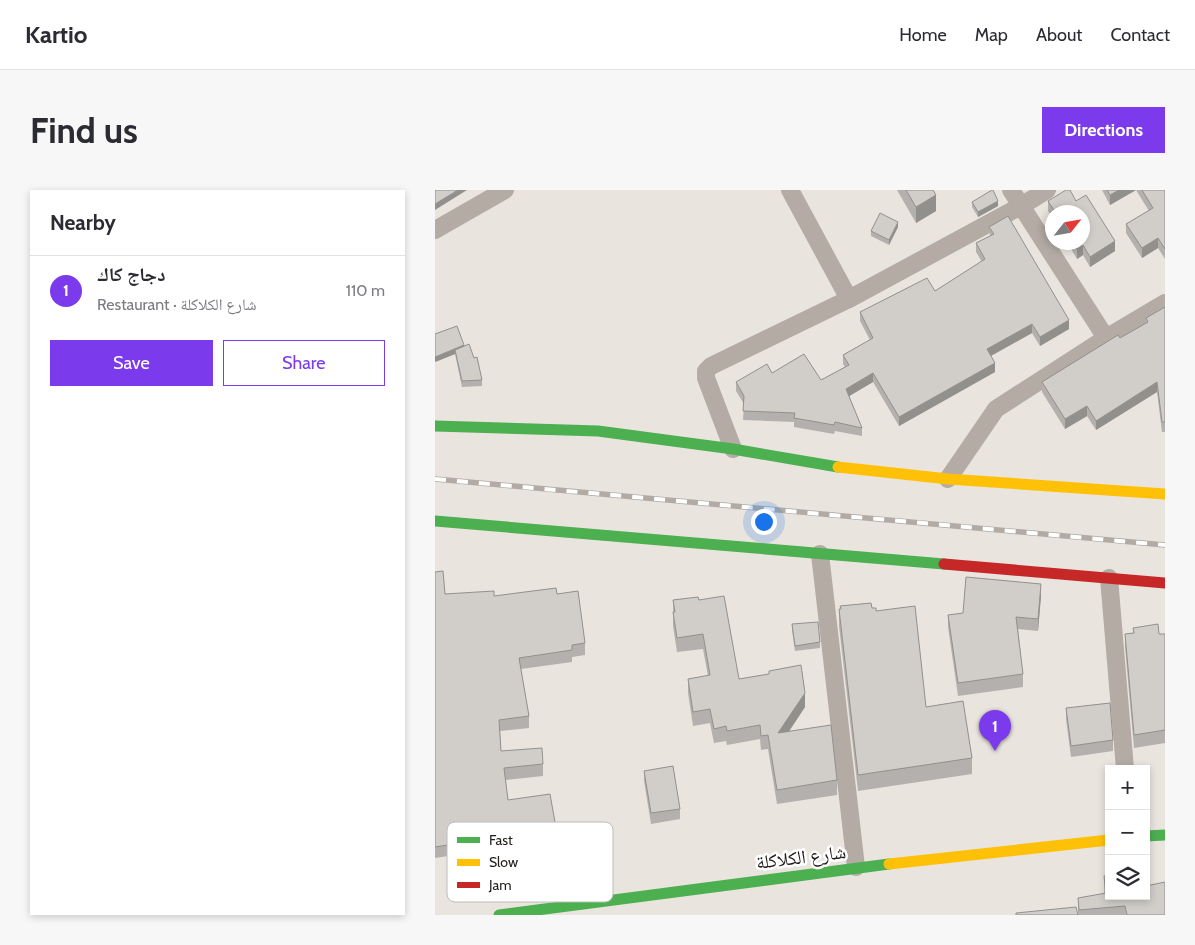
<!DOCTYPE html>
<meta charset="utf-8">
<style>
body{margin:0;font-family:Cabin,"Noto Naskh Arabic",sans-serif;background:#f7f7f7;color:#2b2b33}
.controls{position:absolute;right:15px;bottom:15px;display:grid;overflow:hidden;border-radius:0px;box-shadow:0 2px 8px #0003}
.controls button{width:45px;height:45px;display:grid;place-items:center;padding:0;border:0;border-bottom:1px solid #e1e1e2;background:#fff;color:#2b2b33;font:25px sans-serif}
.compass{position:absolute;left:610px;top:15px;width:45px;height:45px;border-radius:50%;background:#fff;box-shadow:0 2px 8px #0003;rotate:59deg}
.you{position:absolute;left:328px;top:331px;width:18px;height:18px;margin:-12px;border:4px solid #fff;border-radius:50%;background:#1a73e8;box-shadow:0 0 0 8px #1a73e833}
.badge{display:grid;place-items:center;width:32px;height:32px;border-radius:50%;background:#7c3aed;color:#fff;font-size:16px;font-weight:700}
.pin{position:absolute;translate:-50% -41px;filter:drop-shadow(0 1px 2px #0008)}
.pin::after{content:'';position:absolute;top:26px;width:18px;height:15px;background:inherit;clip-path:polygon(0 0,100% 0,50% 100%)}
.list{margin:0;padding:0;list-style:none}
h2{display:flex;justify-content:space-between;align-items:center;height:65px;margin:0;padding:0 20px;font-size:21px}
h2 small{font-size:16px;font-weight:400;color:#7c7c81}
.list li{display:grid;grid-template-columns:32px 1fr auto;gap:15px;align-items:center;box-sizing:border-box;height:70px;padding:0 20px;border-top:1px solid #e1e1e2}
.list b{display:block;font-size:19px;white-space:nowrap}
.list p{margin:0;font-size:16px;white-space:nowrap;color:#7c7c81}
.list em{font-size:16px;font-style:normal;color:#7c7c81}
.actions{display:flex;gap:10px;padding:15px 20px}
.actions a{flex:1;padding:11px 0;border:1px solid #7c3aed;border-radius:0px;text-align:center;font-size:18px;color:#7c3aed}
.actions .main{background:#7c3aed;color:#fff}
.icon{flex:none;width:28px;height:28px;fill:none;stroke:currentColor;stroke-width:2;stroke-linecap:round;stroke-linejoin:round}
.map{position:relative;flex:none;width:730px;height:725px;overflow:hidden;border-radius:0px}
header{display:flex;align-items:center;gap:30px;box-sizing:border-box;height:70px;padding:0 25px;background:#fff;border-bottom:1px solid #e1e1e2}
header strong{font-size:24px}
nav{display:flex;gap:28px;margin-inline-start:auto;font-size:18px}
.intro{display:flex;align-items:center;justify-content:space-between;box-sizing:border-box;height:120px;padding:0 30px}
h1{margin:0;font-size:35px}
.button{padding:12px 22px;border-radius:0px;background:#7c3aed;color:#fff;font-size:18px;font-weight:700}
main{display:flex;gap:30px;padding:0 30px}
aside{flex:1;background:#fff;border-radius:0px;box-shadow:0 2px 8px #0003}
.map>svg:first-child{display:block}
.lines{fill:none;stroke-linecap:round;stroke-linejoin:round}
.street{stroke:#b3aba4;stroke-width:18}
.fast{stroke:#4caf50;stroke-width:11}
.slow{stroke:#ffc107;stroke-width:11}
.jam{stroke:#c62828;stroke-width:11}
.rail-casing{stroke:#b1aaa5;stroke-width:5.5}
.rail{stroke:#fff;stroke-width:4;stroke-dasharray:11;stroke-linecap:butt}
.wall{fill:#b4b0ad}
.shaded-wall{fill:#92908d}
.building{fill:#d1cdc9;stroke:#92908d}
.labels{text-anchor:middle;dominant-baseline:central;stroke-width:5;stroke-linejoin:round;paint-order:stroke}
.street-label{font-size:19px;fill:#211e1a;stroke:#fff}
.key{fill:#fff;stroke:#bcbcba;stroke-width:1}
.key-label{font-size:14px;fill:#211e1a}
</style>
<header>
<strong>Kartio</strong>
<nav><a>Home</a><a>Map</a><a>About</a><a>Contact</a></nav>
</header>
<div class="intro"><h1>Find us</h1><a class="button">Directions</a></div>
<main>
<aside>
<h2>Nearby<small></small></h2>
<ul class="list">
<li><span class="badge">1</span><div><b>دجاج كاك</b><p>Restaurant · شارع الكلاكلة</p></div><em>110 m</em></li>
</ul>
<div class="actions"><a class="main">Save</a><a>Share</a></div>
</aside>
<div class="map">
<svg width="730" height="725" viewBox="0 0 730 725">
<rect width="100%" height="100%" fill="#e9e4de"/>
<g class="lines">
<g class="street">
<path d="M355,0L414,109"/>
<path d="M576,0L671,148"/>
<path d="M0,40L70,0"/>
<path d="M298,259L271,188V181L276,176L414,109L586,16L612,0"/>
<path d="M513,289L561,219L671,148L730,113"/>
<path d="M385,364L421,677"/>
<path d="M674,388L690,579"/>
</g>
<g class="fast">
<path d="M0,236L163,241L298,259L403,277"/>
<path d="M0,331L509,374"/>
<path d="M711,646L730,645"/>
<path d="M64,725L454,674"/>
</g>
<g class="slow">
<path d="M403,277L513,289L730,304"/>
<path d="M454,674L674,650"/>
</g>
<path class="jam" d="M509,374L730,393"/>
<g class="rail-casing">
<path id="rail" d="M0,289L730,355"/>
</g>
<use href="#rail" class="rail"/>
</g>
<g class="wall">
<path d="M462,0H498L501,21L481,33Z"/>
<path d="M667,0H701L675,15Z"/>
<path d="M701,0H730V69L723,58L707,68L691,43V34L714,21Z"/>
<path d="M613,11H641L680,61L655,77L648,65L642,69L632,52H648V22H618V28L613,21Z"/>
<path d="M537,12L563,16L543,27L537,17Z"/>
<path d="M463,37L454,55L436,46V41Z"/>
<path d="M554,37L634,139L605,156L597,143L556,166L560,182L464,236L438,192L414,206L427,238V246L400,241L399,244L359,237V232L308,230L309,214L301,201V192L337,183L386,190L410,177L408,174V165L435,150L425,131V122L500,101L547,72L541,62V53L555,46Z"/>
<path d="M730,117V242H727L722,202L661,240L652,226L630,239L607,202V192L711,133V128Z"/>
<path d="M29,156L47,190V196L27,197L20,164L0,172Z"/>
<path d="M0,382L10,404L59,406L122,404L150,453V465L137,467V472L86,479L94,526V538L65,541L66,561L108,574V586L70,590L73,610L121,638V650L0,668Z"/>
<path d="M606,406L603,441L583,439L588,484V497L523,506L513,437V425L528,423Z"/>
<path d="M238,410H264L304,489L334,484V481L370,517L354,542L402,590V605L342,614L333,559L326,560L325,549L292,555L291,551L279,553L275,533L258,536L253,503V489L273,486L268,459L242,462L238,436Z"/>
<path d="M437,418L441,421L491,517L537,568V584L423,601L404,436V419Z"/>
<path d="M357,434L385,452V458L360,461L357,440Z"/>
<path d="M698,438L724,444H730V553L699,558L690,457V444L698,443Z"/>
<path d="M631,518L678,550V561L636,567L631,529Z"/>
<path d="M209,581L245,619V629L216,634L209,591Z"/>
<path d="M669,686L674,706L730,725H581H643V708L669,704Z"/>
</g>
<g class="shaded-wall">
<path d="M23,0H32L0,20V14Z"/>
<path d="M684,0H701L675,15V5Z"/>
<path d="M501,5V21L481,33V17Z"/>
<path d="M563,11V16L543,27V22Z"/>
<path d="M463,32V37L454,55V50Z"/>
<path d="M723,48V58L707,68V58Z"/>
<path d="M680,51V61L655,77V67Z"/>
<path d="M648,55V65L642,69V59Z"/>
<path d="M634,130V139L605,156V147Z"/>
<path d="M597,134V143L552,168V159Z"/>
<path d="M29,155V160H20V164L0,172V167Z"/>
<path d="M560,173V182L464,236V227Z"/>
<path d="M438,183V192L411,208V199Z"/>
<path d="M722,192V202L661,240V231Z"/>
<path d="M652,216V226L630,239V229Z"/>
<path d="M606,394V406L603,441V429Z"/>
<path d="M370,503V517L343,557V543Z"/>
</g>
<g class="building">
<path d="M0,0H23L0,14Z"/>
<path d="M471,0H498L501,5L481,17Z"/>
<path d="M557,0H558L563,11L543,22L537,12Z"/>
<path d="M631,0H635L641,11L651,5L680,51L655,67L648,55L642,59L638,52H648V22H620L613,11Z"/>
<path d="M672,0H684L675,5Z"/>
<path d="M707,0H730V59L723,48L707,58L691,34L718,18Z"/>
<path d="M445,23L463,32L454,50L436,41Z"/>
<path d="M573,26L634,130L605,147L597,134L552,159L560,173L464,227L438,183L411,199L427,238L400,232L399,235L359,228L360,223L308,221L309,206L301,192L332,174L337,183L369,164L386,190L414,175L408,165L438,148L425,122L492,88L500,101L550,69L541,53L559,44L554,37Z"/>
<path d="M730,117V232H727L722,192L661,231L652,216L630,229L607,192L683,145L685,148L713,132L711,128Z"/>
<path d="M22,136L29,155L0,167V144Z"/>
<path d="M34,154L39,168L42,167L47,190L27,191L20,160Z"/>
<path d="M8,381L10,404L59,401V406L121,398L122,404L143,401L150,453L137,455V460L84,468L94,526L64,530L66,561L107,558L108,574L69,578L73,610L115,604L121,638L0,657V382Z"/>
<path d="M531,387L606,394L603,429L581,427L588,484L523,493L513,425L528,423Z"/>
<path d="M289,406L304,489L334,484V481L366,475L370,503L343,543L396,535L402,590L342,600L333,545L326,546L325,535L292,541L291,536L279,539L275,519L258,522L253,489L275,485L268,444L242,448L238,422H240L238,410L263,407L264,410Z"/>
<path d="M436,413L437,418H441V421L480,416L491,517L528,511L537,568L423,585L404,419H406L405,416Z"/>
<path d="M383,432L385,452L360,456L357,434Z"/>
<path d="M723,434L724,444H730V540L699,545L690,444L699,443L698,438Z"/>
<path d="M675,513L678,550L636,556L631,518Z"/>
<path d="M238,576L245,619L216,623L209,581Z"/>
<path d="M674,685V706H711V696L730,692V725H692L690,716L644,720L643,708L671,703L669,686Z"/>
<path d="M641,717L643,725H581V723Z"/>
</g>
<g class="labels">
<g class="street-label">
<text transform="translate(366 667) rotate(-7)">شارع الكلاكلة</text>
</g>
</g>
<rect x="12" y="632" width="166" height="80" rx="8" class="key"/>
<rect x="22" y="647" width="23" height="6" fill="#4caf50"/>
<rect x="22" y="669" width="23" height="7" fill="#ffc107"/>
<rect x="22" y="692" width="23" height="6" fill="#c62828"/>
<g class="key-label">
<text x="54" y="655">Fast</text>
<text x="54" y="677">Slow</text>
<text x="54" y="700">Jam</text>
</g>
</svg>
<div class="controls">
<button>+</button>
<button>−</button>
<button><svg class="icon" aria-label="layers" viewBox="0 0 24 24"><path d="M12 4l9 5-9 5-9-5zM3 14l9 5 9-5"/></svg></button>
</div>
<svg class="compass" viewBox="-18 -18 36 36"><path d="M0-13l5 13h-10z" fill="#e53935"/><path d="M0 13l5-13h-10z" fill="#7c7c81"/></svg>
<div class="you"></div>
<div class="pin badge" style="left:560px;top:561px">1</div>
</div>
</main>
